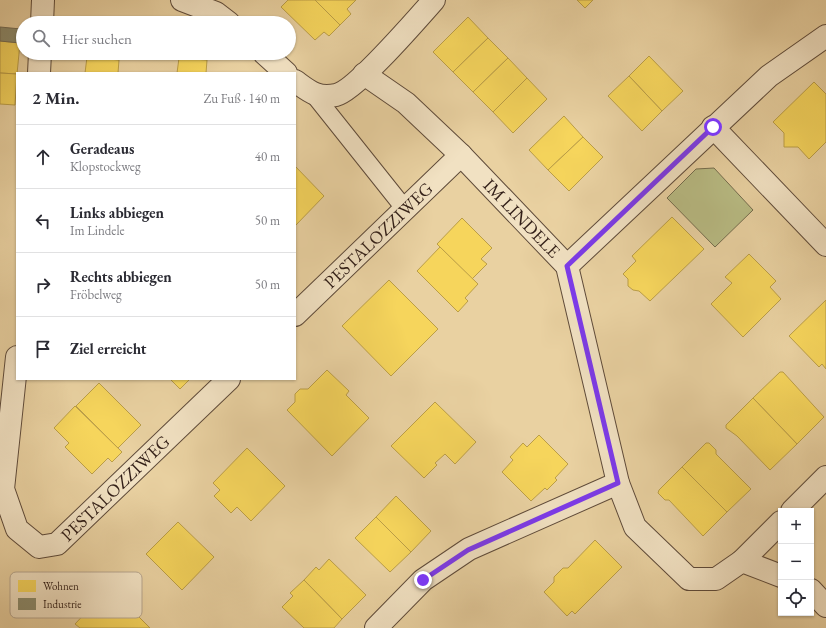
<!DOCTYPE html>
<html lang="de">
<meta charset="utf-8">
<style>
body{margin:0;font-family:"EB Garamond",serif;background:#f7f7f7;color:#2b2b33}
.controls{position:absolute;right:12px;bottom:12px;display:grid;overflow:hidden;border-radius:0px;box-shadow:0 1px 3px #0004}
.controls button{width:36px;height:36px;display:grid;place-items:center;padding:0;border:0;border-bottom:1px solid #e1e1e2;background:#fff;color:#2b2b33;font:20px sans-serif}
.stop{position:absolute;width:12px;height:12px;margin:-9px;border:3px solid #7c3aed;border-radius:50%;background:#fff}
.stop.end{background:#7c3aed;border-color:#fff;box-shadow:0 1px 4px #0008}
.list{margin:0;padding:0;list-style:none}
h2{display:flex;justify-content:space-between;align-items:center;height:52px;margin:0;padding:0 16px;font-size:17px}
h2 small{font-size:13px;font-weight:400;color:#7c7c81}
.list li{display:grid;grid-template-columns:26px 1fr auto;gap:12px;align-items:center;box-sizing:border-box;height:64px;padding:0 16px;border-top:1px solid #e1e1e2}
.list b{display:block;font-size:15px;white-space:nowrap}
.list p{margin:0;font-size:13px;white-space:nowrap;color:#7c7c81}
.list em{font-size:13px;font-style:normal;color:#7c7c81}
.icon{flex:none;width:22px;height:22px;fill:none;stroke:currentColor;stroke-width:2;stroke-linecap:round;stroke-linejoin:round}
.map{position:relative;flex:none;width:826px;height:628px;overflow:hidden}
.search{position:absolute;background:#fff;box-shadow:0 1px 3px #0004;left:16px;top:16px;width:280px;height:44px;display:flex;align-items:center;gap:10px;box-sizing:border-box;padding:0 14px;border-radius:22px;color:#7c7c81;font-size:15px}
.panel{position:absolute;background:#fff;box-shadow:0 1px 3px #0004;left:16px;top:72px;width:280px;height:308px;border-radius:0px}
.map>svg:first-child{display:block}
.green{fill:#b8bb83;stroke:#746c4d}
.homes{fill:#f6d55c;stroke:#bb9e47}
.industry{fill:#8c8c6e;stroke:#716b54}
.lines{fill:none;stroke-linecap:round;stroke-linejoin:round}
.service-casing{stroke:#5f4b3a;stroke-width:19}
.minor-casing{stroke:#5f4b3a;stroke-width:24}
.service{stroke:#f1e1c2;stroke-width:17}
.minor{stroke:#f1e1c2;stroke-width:22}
.route{stroke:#7c3aed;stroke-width:5}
.labels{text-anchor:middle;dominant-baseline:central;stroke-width:4;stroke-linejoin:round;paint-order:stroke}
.street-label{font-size:18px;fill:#311e17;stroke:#f1e1c2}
.key{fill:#f1e1c2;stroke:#b7a68f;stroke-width:1}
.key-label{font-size:11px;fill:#311e17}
</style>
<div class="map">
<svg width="826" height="628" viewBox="0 0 826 628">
<rect width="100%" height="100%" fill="#e9d1a1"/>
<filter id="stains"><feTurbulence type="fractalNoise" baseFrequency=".005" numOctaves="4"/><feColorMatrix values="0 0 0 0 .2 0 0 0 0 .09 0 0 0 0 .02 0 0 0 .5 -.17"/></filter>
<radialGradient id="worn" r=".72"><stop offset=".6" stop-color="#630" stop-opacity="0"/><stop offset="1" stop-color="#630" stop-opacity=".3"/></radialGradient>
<path class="green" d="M714,168L753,210L715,247L667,198L696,169Z"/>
<g class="homes">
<path d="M288,0H315L340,25L329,36L324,32L315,40L281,7Z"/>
<path d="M315,0H356L347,9L351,14L340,25Z"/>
<path d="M577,0H593L585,8Z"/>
<path d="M468,17L488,38L453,72L433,52Z"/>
<path d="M488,38L508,58L473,92L453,72Z"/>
<path d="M0,41L20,43L17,74L0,73Z"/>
<path d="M649,56L683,91L662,111L629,76Z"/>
<path d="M87,57L119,60L118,73H85Z"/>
<path d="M179,58L207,60L206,73H177Z"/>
<path d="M508,58L527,78L493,112L473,92Z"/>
<path d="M0,73L17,74L15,105L0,104Z"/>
<path d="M629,76L662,111L642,131L608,96Z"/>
<path d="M527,78L547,99L513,133L493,112Z"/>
<path d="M814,82L826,94V142L809,159L798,147H784V133L773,122Z"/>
<path d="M564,116L583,137L548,170L529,150Z"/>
<path d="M583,137L603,157L569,191L548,170Z"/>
<path d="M295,166L324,196L295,226Z"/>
<path d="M672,217L704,249L650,301L639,291L633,290L628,286V279L623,274L636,261L632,256Z"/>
<path d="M462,218L492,248L481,259L487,264L472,279L437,244Z"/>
<path d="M440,247L478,284L465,298L468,301L458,312L417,271Z"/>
<path d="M749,254L776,281L770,287L781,299L743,337L711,304L732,283L725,277Z"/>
<path d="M389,280L438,329L391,376L342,326Z"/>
<path d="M826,300V369L822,364L819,367L789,336Z"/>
<path d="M327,370L349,391L346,395L369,418L332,456L287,410L295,402V394L300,389H308Z"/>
<path d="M780,372H783L824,417L797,444L753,398Z"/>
<path d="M170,379H190L180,389Z"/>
<path d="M99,383L141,425L118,448L76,406Z"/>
<path d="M753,398L797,444L770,470L737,436L726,428V425Z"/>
<path d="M435,402L476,442L455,464L445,454L435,463L437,465L424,478L391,446Z"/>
<path d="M75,406L122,452L112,462L108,458L92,474L65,447L69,443L54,428Z"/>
<path d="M539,435L568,464L555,478L557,480L547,490L545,488L531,501L502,472L513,460L510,457L523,443L527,447Z"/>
<path d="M706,443H709L716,450V454L751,489L727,512L682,467Z"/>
<path d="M247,448L285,486L251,521L237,507L231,513L214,496L220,490L213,483Z"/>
<path d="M682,467L727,512L703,536L669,500H665L658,493L659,490Z"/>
<path d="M396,496L431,531L411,552L376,517Z"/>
<path d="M376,517L411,552L390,572L355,538Z"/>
<path d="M178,522L214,557L182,590L146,554Z"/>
<path d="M595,540L622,567L575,614L572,611L567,616L544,592L554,582V577L563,568H568Z"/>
<path d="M329,559L366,595L342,619L304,580L316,567L319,570Z"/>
<path d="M304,580L342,619L334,628H304L282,607L293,596L290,593Z"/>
<path d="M110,588L150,628H80L75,624L91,607L89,601L95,595L101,597Z"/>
</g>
<path class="industry" d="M0,27L21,29L20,43L0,41Z"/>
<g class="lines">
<g class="service-casing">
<path id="service" d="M315,96L405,209"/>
</g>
<g class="minor-casing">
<g id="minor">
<path d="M182,0L216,13L229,23"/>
<path d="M42,23L43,0"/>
<path d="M264,53L286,73"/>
<path d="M39,73L40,53"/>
<path d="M364,74L406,103L461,155L567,266L618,483L635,527L689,579H716L742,561L781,576"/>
<path d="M295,81C309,91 317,99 336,95C355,91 418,18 434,0"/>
<path d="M713,127L826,245"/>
<path d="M567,266L769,76L826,36"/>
<path d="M295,315L461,155"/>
<path d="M17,357L3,489L17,529L39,547L57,544L229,379"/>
<path d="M792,511L826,477"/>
<path d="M742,561L781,522"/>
<path d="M811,590L826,606"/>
<path d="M376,628L423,580L469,549L618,483"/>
</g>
</g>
<use href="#service" class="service"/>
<use href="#minor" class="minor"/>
</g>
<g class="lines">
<path class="route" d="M423,580L468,550L618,483L567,266L713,127"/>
</g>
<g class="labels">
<g class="street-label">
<text transform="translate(522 218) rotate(46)">IM LINDELE</text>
<text transform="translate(378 235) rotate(-44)">PESTALOZZIWEG</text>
<text transform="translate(115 488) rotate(-44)">PESTALOZZIWEG</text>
</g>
</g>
<rect x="10" y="572" width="132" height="46" rx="6" class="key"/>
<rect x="18" y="580" width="18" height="12" fill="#f6d55c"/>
<rect x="18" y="598" width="18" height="12" fill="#8c8c6e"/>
<g class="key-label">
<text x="43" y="590">Wohnen</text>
<text x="43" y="608">Industrie</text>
</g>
<rect width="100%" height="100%" filter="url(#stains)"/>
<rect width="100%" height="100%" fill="url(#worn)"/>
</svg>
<div class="controls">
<button>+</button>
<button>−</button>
<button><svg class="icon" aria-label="locate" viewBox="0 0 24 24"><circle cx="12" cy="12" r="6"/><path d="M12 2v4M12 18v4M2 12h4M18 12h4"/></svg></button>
</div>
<div class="stop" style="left:713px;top:127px"></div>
<div class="stop end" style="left:423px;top:580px"></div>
<div class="search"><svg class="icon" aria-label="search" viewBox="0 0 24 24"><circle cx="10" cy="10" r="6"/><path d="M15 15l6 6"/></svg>Hier suchen</div>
<section class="panel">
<h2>2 Min.<small>Zu Fuß · 140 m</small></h2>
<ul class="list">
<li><svg class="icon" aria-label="ahead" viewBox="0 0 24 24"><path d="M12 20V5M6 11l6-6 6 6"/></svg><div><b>Geradeaus</b><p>Klopstockweg</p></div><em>40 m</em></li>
<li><svg class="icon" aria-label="left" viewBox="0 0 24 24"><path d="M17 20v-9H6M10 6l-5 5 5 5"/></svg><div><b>Links abbiegen</b><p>Im Lindele</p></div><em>50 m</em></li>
<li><svg class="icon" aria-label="right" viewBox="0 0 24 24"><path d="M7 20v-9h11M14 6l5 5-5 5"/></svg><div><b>Rechts abbiegen</b><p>Fröbelweg</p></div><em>50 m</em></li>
<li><svg class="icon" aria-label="arrive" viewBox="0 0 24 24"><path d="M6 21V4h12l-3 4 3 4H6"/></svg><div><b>Ziel erreicht</b></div></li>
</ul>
</section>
</div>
